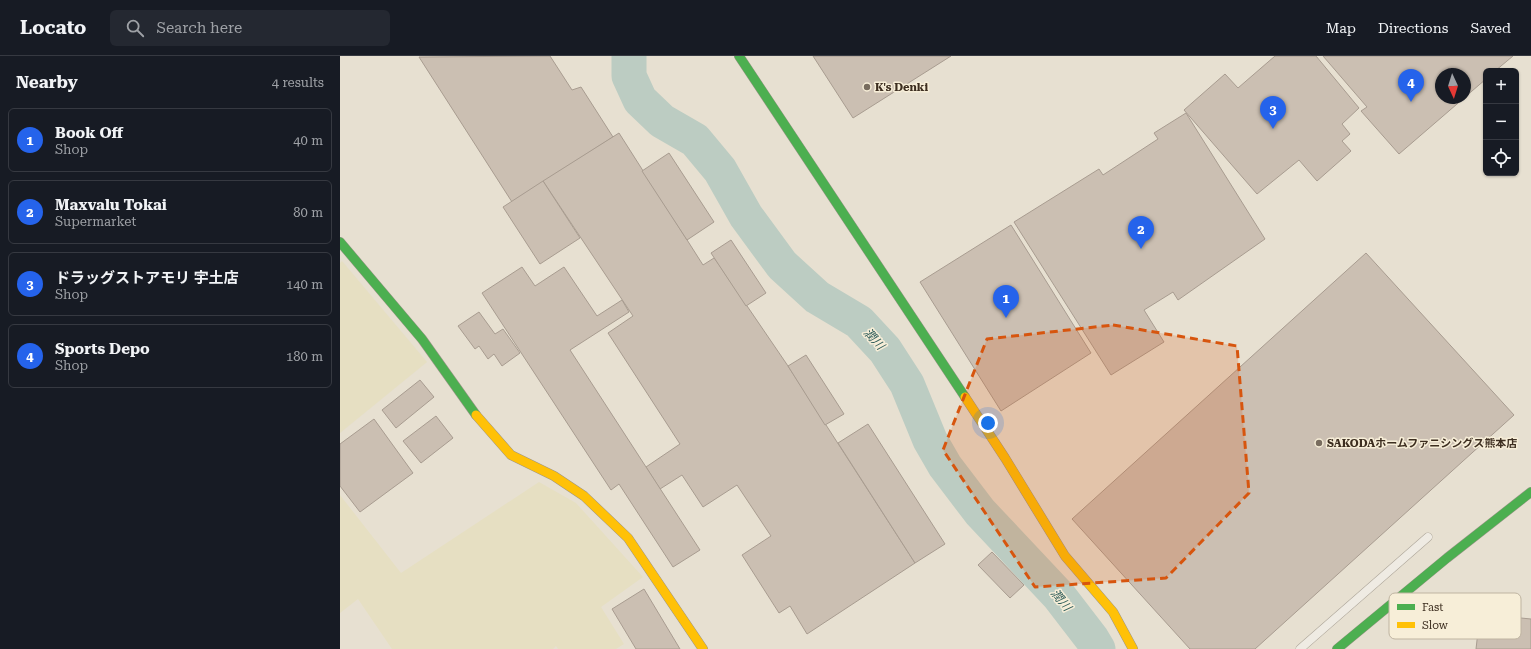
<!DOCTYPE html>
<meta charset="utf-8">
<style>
body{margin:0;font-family:"Roboto Serif","Noto Sans JP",serif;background:#242831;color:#f1f3f6}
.controls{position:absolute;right:12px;top:12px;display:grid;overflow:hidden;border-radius:6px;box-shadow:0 1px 3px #0004}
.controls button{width:36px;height:36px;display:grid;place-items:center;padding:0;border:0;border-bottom:1px solid #363941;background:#171b24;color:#f1f3f6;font:20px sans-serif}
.compass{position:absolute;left:1095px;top:12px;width:36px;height:36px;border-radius:50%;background:#171b24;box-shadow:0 1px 3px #0004;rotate:176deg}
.you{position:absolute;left:648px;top:367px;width:14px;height:14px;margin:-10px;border:3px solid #fff;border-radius:50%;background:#1a73e8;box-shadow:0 0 0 6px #1a73e833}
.badge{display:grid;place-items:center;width:26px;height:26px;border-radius:50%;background:#2563eb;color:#fff;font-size:13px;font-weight:700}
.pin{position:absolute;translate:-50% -33px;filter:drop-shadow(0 1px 2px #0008)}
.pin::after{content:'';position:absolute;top:21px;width:14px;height:12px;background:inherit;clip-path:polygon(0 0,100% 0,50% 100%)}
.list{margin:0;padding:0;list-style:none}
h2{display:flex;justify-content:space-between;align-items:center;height:52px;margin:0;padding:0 16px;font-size:17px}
h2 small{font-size:13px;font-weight:400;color:#9ea1a6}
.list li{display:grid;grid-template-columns:26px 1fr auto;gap:12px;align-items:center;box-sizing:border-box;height:64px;margin:0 8px 8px;padding:0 8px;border:1px solid #363941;border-radius:6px}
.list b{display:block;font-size:15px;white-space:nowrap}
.list p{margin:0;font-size:13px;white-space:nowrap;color:#9ea1a6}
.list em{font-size:13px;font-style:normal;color:#9ea1a6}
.icon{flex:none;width:22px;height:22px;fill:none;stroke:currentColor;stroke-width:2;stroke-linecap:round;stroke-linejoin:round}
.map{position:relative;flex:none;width:1191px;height:593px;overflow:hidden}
header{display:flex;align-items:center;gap:24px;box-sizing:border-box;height:56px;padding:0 20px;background:#171b24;border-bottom:1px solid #363941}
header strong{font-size:19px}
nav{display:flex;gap:22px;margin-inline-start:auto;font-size:14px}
.search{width:280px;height:36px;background:#242831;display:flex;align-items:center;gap:10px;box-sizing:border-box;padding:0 14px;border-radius:6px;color:#9ea1a6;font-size:15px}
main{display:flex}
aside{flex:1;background:#171b24}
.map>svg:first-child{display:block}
.farmland{fill:#e6dfc2}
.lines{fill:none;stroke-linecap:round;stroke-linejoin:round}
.river{stroke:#bcccc2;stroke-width:35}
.building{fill:#cbbfb2;stroke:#a89c90}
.lane-casing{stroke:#ada599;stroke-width:9}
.fast-casing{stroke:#9c958a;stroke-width:10}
.slow-casing{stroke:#9c958a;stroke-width:10}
.lane{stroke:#efebe3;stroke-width:8}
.fast{stroke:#4caf50;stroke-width:9}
.slow{stroke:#ffc107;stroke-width:9}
.marked{fill:#d7550e;fill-opacity:0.2;stroke:#d7550e;stroke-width:3;stroke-dasharray:8 5;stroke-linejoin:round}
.poi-dot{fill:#786c5e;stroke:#f7eed8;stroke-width:1.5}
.labels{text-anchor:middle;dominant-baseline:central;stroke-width:3;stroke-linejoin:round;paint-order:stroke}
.poi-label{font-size:11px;font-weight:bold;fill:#3d2e20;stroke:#f7eed8;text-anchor:start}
.water-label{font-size:12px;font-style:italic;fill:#2f5d5a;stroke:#f7eed8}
.key{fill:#f7eed8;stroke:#bfb4a1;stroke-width:1}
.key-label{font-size:11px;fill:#3d2e20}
</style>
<header>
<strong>Locato</strong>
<div class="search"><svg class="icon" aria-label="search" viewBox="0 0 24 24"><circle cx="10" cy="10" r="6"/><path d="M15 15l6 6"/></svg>Search here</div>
<nav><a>Map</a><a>Directions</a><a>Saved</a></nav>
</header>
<main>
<aside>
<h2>Nearby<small>4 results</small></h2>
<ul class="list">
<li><span class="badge">1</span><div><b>Book Off</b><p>Shop</p></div><em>40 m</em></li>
<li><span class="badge">2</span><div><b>Maxvalu Tokai</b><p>Supermarket</p></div><em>80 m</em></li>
<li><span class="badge">3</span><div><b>ドラッグストアモリ 宇土店</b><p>Shop</p></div><em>140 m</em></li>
<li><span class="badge">4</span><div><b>Sports Depo</b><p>Shop</p></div><em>180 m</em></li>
</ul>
</aside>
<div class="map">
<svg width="1191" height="593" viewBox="0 0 1191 593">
<rect width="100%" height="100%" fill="#e7e0d1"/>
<g class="farmland">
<path d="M2,205L87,306L0,377V207Z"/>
<path d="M199,426L236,447L303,521L261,551L284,588L276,593H218L216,590L213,593H52L18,543L0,557V439L61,517Z"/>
</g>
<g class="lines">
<path class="river" d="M289,0V20L300,44L322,65L355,84L380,114L406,160L442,209L477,241L519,266L545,294L567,328L590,384L605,410L640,456L719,540L752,583L758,593"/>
</g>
<g class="building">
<path d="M210,0L232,34L241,31L273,81L172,146L79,1Z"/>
<path d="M473,0H611L513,62Z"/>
<path d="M935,0H976L1019,52L1002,68L1010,78L1002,85L1011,95L977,125L959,104L917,138L844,54L885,18L898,32Z"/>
<path d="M983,0H1173L1155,15H1146V23L1125,41V18H1101V42H1124L1059,98L1021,55L1027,51Z"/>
<path d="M846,57L925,183L838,244L833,236L804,254L824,286L771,319L674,166L759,113L763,119L818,83L814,77Z"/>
<path d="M279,77L363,209L374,202L375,203L448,310L575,507L467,578L450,550L439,557L402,499L431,480L397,429L363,451L342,419L320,433L306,411L340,388L268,277L293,260L203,125Z"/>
<path d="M329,97L374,166L347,184L302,115Z"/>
<path d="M203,125L240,182L200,208L163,151Z"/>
<path d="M671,169L751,297L661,355L580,226Z"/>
<path d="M391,184L426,237L406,250L371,197Z"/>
<path d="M1026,197L1174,359L915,593H850L732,463Z"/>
<path d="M182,211L195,230L224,211L257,260L282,244L289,256L230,294L360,494L333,511L279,428L271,434L142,237Z"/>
<path d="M139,256L155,278L163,273L180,297L162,310L154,298L148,303L139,290L135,293L118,270Z"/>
<path d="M466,299L504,358L485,369L448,310Z"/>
<path d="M80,324L94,341L56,372L42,354Z"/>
<path d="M96,360L113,382L81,407L63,385Z"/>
<path d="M34,363L73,417L20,456L0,430V388Z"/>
<path d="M528,368L605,488L575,507L498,387Z"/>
<path d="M652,496L684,529L670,542L638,509Z"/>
<path d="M304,533L340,593H296L272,553Z"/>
<path d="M1140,558L1191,563V593H1136Z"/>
</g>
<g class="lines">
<g class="lane-casing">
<path id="lane" d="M960,593L1088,481"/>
</g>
<g class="fast-casing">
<g id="fast">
<path d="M399,0L625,341"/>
<path d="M0,186L82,283L136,359"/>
<path d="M997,593L1107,502L1191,436"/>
</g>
</g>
<g class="slow-casing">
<g id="slow">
<path d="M625,341L665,402L725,500L773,556L793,593"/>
<path d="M136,359L171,399L214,420L244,440L288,482L363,593"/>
</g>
</g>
<use href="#lane" class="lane"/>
<use href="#fast" class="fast"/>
<use href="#slow" class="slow"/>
</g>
<path class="marked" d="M773,269L897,290L909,437L826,522L695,531L603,394L647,283Z"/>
<g class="poi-dot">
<circle cx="527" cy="31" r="4"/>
<circle cx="979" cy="387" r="4"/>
</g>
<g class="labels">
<g class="poi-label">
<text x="535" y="31">K's Denki</text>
<text x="987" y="387">SAKODAホームファニシングス熊本店</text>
</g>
<g class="water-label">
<text transform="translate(534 283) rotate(47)">潤川</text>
<text transform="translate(721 544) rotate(51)">潤川</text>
</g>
</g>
<rect x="1049" y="537" width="132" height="46" rx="6" class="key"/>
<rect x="1057" y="548" width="18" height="6" fill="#4caf50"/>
<rect x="1057" y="566" width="18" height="6" fill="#ffc107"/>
<g class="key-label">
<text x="1082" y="555">Fast</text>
<text x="1082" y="573">Slow</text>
</g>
</svg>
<div class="controls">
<button>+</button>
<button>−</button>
<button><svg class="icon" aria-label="locate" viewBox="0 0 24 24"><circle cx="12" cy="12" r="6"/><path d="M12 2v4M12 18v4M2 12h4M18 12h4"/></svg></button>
</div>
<svg class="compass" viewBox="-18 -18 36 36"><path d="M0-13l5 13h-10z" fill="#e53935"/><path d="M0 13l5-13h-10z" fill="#9ea1a6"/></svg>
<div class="you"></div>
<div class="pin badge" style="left:666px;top:262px">1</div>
<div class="pin badge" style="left:801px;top:193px">2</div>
<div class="pin badge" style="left:933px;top:73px">3</div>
<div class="pin badge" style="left:1071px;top:46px">4</div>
</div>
</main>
